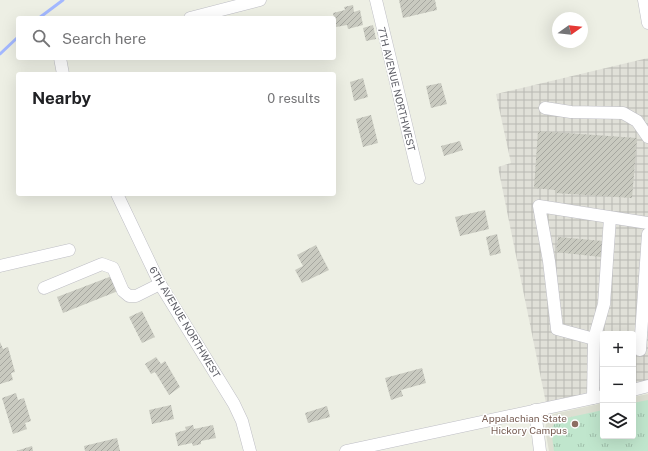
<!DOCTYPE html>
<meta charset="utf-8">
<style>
body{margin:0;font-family:"Public Sans",sans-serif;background:#f2f2f2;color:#202124}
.controls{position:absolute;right:12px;bottom:12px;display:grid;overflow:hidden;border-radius:4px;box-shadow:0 4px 16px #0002}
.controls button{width:36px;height:36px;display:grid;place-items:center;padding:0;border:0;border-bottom:1px solid #e0e0e0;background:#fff;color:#202124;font:20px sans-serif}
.compass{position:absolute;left:552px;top:12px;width:36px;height:36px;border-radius:50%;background:#fff;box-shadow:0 4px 16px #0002;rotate:75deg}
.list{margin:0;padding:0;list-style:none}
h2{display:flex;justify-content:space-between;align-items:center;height:52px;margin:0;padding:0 16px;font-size:17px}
h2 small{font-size:13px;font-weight:400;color:#757577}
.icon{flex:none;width:22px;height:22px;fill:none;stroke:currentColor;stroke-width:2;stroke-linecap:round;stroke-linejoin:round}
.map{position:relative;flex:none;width:648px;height:451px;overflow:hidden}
.search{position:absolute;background:#fff;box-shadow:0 4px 16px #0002;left:16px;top:16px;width:320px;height:44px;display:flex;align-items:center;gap:10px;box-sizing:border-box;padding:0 14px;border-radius:4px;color:#757577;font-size:15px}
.panel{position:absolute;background:#fff;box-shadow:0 4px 16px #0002;left:16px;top:72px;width:320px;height:124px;border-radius:4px}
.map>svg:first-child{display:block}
.industrial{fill:url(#industrial-grid)}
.education{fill:#dddfd2}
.grass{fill:url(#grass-tufts)}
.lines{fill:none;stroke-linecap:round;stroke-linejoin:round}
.stream{stroke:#a3b8ff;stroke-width:3}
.building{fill:url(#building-hatch)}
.minor-casing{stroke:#bebec5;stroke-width:13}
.minor{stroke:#fff;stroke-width:12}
.education-dot{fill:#8d6e63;stroke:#fff;stroke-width:1.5}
.labels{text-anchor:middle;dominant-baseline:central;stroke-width:3;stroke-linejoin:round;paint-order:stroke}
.street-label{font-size:10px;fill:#5c5d65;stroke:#fff}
.education-label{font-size:10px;fill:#785e54;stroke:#fff;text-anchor:end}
</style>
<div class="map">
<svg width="648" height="451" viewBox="0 0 648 451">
<defs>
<pattern id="industrial-grid" width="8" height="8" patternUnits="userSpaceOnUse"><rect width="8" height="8" fill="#e0e0d8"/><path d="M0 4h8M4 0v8" fill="none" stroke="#b9b9b3"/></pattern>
<pattern id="grass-tufts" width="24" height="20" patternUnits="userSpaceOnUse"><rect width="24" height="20" fill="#c0e6cd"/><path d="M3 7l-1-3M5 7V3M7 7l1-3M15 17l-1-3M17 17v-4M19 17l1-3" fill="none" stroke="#9fbeaa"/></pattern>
<pattern id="building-hatch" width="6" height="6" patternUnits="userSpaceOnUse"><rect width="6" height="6" fill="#c9cac0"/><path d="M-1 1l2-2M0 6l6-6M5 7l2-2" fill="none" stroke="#a6a7a0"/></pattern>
</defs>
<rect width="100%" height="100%" fill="#edefe4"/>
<path class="industrial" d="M648,58V386L633,390V334H603V396L547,408L498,167L511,163L496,94Z"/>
<path class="education" d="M648,394V451H549L545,429L547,419L554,414L603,403V436H633V397Z"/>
<path class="grass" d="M648,400V451H554L551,429L557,420L603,410V436H633V403Z"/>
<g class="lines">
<g class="stream">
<path d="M39,18L63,0"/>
<path d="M0,54L18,37"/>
</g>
</g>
<g class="building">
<path d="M399,0H435L437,10L403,18Z"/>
<path d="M353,5L354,12L360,10L363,25L348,29L347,25L336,27L333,13L345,10L344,7Z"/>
<path d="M373,25L376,39L366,41L363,28Z"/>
<path d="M363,78L368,97L354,101L350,82Z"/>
<path d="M441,83L447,104L431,108L426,86Z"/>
<path d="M371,115L378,143L363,147L356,119Z"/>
<path d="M538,131L637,138L632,198L555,193V190L534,188Z"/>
<path d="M460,141L463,150L444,156L441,146Z"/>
<path d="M485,210L489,229L460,236L455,217Z"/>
<path d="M497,234L501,253L490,256L486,237Z"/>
<path d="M558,237L603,241L601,257L556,252Z"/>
<path d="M316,245L329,270L302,283L295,270L303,266L297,255Z"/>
<path d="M112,276L118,291L63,313L57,297Z"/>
<path d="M142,311L155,337L142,343L129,317Z"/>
<path d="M0,342L3,349L8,347L15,372L11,373L13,380L0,384Z"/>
<path d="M156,357L161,364L165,361L180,387L169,395L155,372L151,374L145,364Z"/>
<path d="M422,368L426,383L401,390L403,396L391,400L385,378Z"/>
<path d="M16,393L18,400L24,398L31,421L25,423L27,429L13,434L2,398Z"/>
<path d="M171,405L174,419L152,424L149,410Z"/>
<path d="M327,406L330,417L308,423L305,413Z"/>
<path d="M193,425L194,429L213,425L216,438L201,441V444L193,446L192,443L178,446L175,433L186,430L185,427Z"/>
<path d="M117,438L120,451H85L84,446Z"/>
<path d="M32,446L33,451H16Z"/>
</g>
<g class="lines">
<g class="minor-casing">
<g id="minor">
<path d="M376,0L419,178"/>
<path d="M644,0L648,23"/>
<path d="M190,18L260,0"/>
<path d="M60,58L63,74"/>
<path d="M545,108L571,112L623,113L637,121L648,137"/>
<path d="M117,194L160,284L234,404L242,421L250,451"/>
<path d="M0,266L69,250"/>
<path d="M44,288L102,264L113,268L123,291L129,296H136L160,284"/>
<path d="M594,339L604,304L610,218"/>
<path d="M640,350L648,234"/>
<path d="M633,390L648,386"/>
<path d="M593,398L594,339L557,329L549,261L539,206L648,223"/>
<path d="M535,410L540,451"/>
<path d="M346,451L603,396"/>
</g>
</g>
<use href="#minor" class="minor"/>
</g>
<circle class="education-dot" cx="575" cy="424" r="4"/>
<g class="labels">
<g class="street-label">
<text transform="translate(397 89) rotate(76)">7TH AVENUE NORTHWEST</text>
<text transform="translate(185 322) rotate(59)">6TH AVENUE NORTHWEST</text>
</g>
<g class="education-label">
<text x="567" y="418">Appalachian State<tspan x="567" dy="12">Hickory Campus</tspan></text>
</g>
</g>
</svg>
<div class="controls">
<button>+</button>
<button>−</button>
<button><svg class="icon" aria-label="layers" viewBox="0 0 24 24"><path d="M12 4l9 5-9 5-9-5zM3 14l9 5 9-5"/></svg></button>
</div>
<svg class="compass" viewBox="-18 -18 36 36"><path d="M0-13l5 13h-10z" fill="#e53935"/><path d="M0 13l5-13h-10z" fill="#757577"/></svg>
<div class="search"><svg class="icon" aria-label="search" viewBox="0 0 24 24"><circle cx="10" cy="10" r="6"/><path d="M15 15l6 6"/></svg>Search here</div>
<section class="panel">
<h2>Nearby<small>0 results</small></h2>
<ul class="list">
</ul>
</section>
</div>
